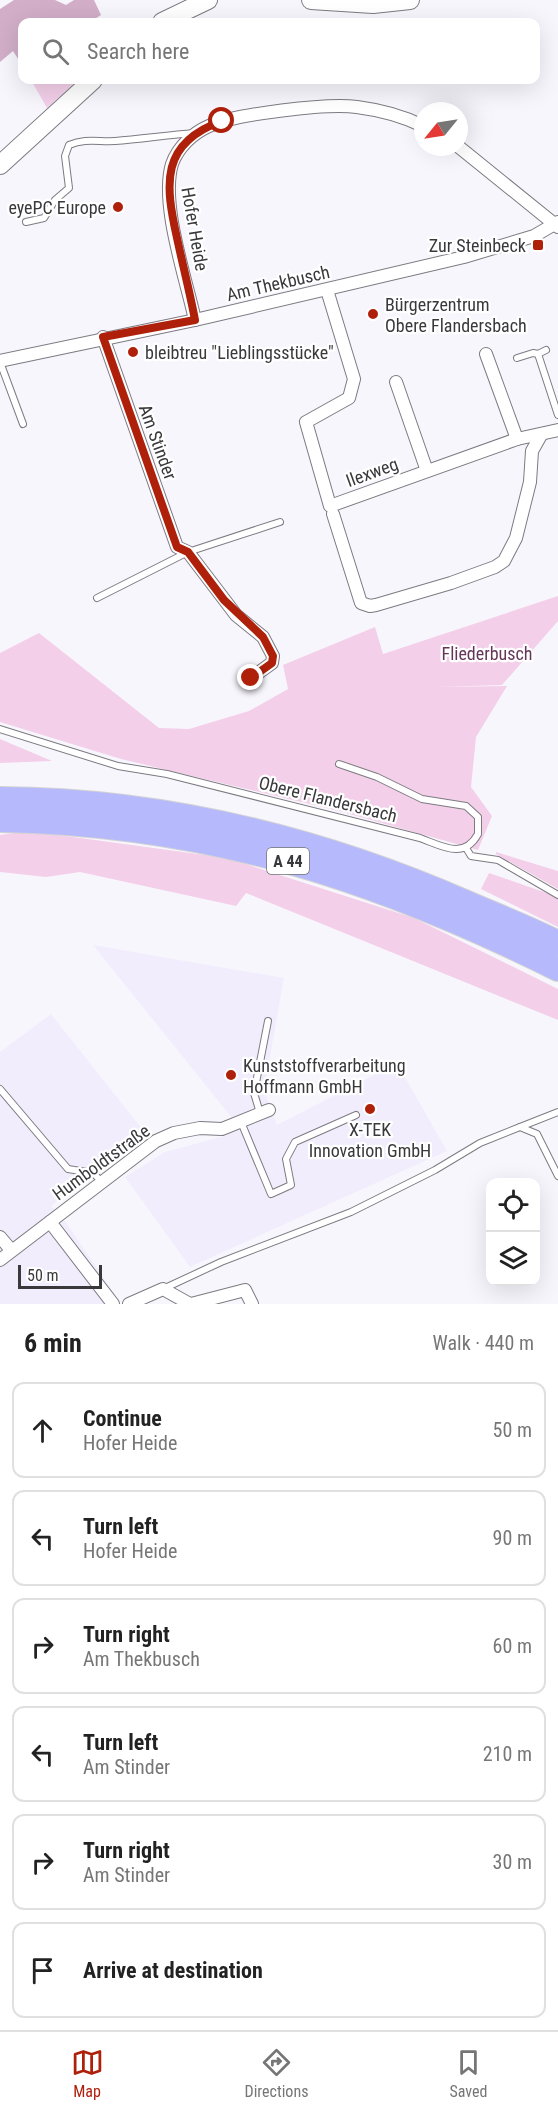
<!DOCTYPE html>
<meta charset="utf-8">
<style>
body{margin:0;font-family:"Roboto Condensed",sans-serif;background:#f2f2f2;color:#222}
.controls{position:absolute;right:18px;bottom:18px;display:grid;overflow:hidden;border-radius:12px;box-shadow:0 6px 24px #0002}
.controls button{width:54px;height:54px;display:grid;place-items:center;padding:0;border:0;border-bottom:2px solid #e0e0e0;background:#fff;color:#222;font:30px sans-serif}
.compass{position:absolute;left:414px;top:102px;width:54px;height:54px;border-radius:50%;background:#fff;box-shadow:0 6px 24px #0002;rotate:240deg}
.scale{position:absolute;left:18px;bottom:15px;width:84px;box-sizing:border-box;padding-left:6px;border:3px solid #39383b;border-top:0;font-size:16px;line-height:21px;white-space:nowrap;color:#39383b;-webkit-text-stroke:4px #fff;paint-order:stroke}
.stop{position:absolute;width:18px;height:18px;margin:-14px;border:4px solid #af200b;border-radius:50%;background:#fff}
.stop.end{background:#af200b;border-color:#fff;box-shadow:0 2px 6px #0008}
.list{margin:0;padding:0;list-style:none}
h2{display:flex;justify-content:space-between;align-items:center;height:78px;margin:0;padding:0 24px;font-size:26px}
h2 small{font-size:20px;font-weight:400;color:#767676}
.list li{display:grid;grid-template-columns:39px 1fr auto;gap:18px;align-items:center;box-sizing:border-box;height:96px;margin:0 12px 12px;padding:0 12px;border:2px solid #e0e0e0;border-radius:12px}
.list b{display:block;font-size:22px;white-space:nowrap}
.list p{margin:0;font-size:20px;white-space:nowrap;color:#767676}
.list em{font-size:20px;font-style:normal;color:#767676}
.icon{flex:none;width:33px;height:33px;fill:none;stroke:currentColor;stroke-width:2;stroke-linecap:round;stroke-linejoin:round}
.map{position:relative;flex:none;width:558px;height:1304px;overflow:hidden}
.search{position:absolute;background:#fff;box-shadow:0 6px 24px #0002;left:18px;right:18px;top:18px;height:66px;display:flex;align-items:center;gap:15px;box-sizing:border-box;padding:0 21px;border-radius:12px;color:#767676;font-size:22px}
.sheet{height:726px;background:#fff}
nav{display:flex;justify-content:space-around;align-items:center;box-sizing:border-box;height:84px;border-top:2px solid #e0e0e0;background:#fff;font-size:16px;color:#767676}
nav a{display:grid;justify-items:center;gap:3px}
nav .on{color:#af200b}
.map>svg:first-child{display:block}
.built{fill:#f2edfc}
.green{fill:#f3cfe9}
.forest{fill:#d2aec8}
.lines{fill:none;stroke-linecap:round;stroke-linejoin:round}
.service-casing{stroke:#7d7b81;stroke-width:8}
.minor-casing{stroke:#7d7b81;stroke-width:14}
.secondary-casing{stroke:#7d7b81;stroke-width:20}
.motorway-casing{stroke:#d3d3d4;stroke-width:26}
.service{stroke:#fff;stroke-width:6}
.minor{stroke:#fff;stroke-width:12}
.secondary{stroke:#fff;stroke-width:18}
.motorway{stroke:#b6b9fb;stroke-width:24}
.route{stroke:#af200b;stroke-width:8}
.poi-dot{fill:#af200b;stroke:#fff;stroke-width:2}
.labels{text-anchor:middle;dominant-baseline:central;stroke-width:4.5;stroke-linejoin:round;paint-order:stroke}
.shield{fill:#fff;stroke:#747476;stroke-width:1.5}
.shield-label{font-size:16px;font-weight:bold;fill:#39383b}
.poi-label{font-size:18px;fill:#39383b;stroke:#fff;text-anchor:start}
.street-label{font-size:18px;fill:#39383b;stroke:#fff}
.park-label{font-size:18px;fill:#643559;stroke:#fff}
</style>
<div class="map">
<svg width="558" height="1304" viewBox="0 0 558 1304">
<rect width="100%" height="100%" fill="#f8f6fd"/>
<g class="built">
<path d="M93,945L284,978L264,1090L277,1125L397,1063L447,1151L190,1267L125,1177L165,1152L228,1135L232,1118Z"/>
<path d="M51,1014L146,1134L51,1206L65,1221L120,1302L117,1304H0V1052Z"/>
</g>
<g class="green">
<path d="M31,80H78L47,108Z"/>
<path d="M558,596V621L502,685L437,687L507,686L476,737L471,787L492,816L478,850L339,811L121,759L0,722V653L39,633L159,728L189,729L249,711L288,689L283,665L375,627L383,654Z"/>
<path d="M0,739L52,761L0,763Z"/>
<path d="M29,831L227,858L414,918L558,989V1020L246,893L236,906L80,872L46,877L0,872V835Z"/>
<path d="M496,852L558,871V889L496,854Z"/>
<path d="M489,873L558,897V927L481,889Z"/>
</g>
<path class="forest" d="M14,0H55L66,5L74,0H94L101,15L90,22H22V65L13,51L0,62V9Z"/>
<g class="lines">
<g class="service-casing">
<g id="service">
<path d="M26,222L44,218L55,200L69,188L65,156L69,145C86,138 98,142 115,141C141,139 168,135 194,133"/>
<path d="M538,354L546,350"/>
<path d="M517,358L533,353L538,354L558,415"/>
<path d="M0,362L23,424"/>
<path d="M97,598L188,552L280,522"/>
<path d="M0,729L118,766L167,774L420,838C442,846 464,860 478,834V817L466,806L422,799L377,777L339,764"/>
<path d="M466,848L471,856L498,860L558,895"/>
<path d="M0,1089L68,1169L93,1173L101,1181"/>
<path d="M260,1113L254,1093L268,1021"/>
<path d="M241,1122L271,1194L291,1185L286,1159L295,1142L356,1115"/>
<path d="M520,1127L558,1112"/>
<path d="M163,1289L221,1262L351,1212L435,1170L480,1143L520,1127L537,1134L558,1176"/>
</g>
</g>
<g class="minor-casing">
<g id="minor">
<path d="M459,147L558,227"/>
<path d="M327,290L354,379L349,398L306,422L330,506L517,439L558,430"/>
<path d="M195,320C186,278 160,204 172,164C178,147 193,133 209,126C236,114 327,103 357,107C380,110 403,116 423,126"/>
<path d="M103,337L177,547L188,552L236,615L263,637L273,656L272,663L251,678"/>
<path d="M486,354L517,439"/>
<path d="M0,361L195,320L464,257L534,236L558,222"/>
<path d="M396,382L427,471"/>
<path d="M333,514L361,603L370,606L376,605L451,583L495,567L504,561L516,538L530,482L532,451L541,435"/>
<path d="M50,1222L113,1304"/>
<path d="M0,1237L11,1250"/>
<path d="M0,1260L156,1141L174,1133L200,1128L222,1129L269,1110"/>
<path d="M129,1304L163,1289L190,1304"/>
<path d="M191,1304L245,1290L252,1304"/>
</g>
</g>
<g class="secondary-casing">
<g id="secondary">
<path d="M311,0L373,4L410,0"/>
<path d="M162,22L208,0"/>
<path d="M0,165L93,80"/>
</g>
</g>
<g class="motorway-casing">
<g id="motorway">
<path d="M0,799C163,800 318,838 467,903C497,916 529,928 558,943"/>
<path d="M0,820C208,824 373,877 558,969"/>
</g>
</g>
<use href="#service" class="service"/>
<use href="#minor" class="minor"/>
<use href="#secondary" class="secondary"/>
<use href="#motorway" class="motorway"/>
</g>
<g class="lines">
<path class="route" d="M222,121C160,143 165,184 177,238C183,266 190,293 195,320L103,337L177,547L188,552L224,600L263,637L273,656L272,663L251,678"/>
</g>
<g class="poi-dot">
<circle cx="118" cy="207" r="6"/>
<rect x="532" y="239" width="12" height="12" rx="3"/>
<circle cx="373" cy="314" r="6"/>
<circle cx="133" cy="352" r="6"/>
<circle cx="231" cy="1075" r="6"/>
<circle cx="370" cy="1109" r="6"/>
</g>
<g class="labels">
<rect class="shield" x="267" y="848" width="42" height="26" rx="4.5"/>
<g class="shield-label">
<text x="288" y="861">A 44</text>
</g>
<g class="poi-label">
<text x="106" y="207" text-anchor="end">eyePC Europe</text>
<text x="526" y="245" text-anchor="end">Zur Steinbeck</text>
<text x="385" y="304">Bürgerzentrum<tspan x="385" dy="21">Obere Flandersbach</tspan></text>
<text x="145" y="352">bleibtreu "Lieblingsstücke"</text>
<text x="243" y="1065">Kunststoffverarbeitung<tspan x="243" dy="21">Hoffmann GmbH</tspan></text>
<text x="370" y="1129" text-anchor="middle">X-TEK<tspan x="370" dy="21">Innovation GmbH</tspan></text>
</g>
<g class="street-label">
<text transform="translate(195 229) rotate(80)">Hofer Heide</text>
<text transform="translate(278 283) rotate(-13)">Am Thekbusch</text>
<text transform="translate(158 442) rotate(70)">Am Stinder</text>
<text transform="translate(372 472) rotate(-20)">Ilexweg</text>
<text transform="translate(328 799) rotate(14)">Obere Flandersbach</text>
<text transform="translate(101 1162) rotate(-36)">Humboldtstraße</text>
</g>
<g class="park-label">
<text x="487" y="653">Fliederbusch</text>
</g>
</g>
</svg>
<div class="controls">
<button><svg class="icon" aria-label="locate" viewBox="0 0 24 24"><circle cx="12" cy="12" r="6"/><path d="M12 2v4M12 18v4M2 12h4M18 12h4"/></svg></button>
<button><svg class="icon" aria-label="layers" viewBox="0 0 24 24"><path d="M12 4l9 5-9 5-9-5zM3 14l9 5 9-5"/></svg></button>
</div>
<svg class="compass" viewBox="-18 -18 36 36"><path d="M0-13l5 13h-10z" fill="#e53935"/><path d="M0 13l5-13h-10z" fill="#767676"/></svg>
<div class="scale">50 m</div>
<div class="stop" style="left:222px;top:121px"></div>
<div class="stop end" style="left:251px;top:678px"></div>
<div class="search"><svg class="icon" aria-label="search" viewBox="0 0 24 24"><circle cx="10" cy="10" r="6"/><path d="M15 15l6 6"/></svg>Search here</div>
</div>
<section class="sheet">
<h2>6 min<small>Walk · 440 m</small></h2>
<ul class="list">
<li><svg class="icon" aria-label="ahead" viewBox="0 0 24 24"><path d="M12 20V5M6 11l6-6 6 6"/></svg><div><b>Continue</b><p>Hofer Heide</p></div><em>50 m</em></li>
<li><svg class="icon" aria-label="left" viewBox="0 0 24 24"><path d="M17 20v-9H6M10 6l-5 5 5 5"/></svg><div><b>Turn left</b><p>Hofer Heide</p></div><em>90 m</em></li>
<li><svg class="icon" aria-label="right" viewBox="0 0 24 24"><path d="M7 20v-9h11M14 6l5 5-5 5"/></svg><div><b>Turn right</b><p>Am Thekbusch</p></div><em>60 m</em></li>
<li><svg class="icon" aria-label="left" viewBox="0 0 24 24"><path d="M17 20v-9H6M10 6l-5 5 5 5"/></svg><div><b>Turn left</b><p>Am Stinder</p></div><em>210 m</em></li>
<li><svg class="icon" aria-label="right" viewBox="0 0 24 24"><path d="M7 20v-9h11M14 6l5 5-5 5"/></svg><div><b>Turn right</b><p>Am Stinder</p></div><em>30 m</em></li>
<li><svg class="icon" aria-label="arrive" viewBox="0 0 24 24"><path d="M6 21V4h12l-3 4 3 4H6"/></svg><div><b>Arrive at destination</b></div></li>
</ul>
</section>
<nav>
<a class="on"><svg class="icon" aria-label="map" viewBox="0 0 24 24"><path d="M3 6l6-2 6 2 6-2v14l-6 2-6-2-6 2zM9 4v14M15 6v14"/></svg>Map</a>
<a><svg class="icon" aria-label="directions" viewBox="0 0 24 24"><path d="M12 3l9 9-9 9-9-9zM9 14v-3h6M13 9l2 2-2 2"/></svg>Directions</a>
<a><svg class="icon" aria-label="saved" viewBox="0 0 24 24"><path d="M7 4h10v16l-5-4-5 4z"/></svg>Saved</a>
</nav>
